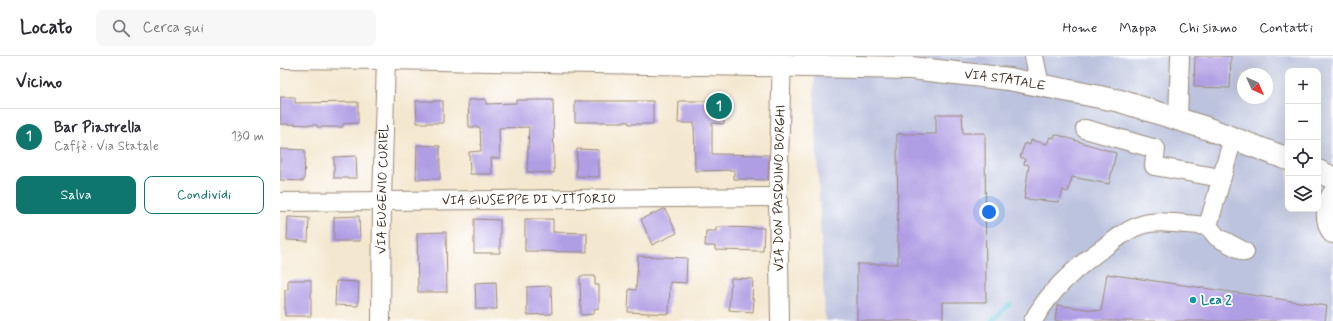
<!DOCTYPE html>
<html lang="it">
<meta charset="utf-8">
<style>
body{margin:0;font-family:Mynerve,sans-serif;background:#f7f7f7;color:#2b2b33}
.controls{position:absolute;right:12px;top:12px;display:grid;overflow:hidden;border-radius:8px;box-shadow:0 4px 16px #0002}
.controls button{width:36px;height:36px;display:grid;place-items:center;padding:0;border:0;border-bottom:1px solid #e1e1e2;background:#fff;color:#2b2b33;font:20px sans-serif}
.compass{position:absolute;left:957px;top:12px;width:36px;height:36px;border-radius:50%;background:#fff;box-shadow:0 4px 16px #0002;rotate:135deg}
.you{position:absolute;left:709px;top:156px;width:14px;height:14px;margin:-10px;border:3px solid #fff;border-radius:50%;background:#1a73e8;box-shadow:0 0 0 6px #1a73e833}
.badge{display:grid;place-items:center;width:26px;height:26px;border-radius:50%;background:#0f766e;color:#fff;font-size:13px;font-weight:700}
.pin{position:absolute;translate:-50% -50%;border:2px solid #fff;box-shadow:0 1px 4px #0006}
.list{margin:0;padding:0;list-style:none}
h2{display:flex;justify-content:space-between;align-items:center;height:52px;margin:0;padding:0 16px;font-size:17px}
h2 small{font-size:13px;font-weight:400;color:#7c7c81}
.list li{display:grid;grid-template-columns:26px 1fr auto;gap:12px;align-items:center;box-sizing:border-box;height:56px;padding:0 16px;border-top:1px solid #e1e1e2}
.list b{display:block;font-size:15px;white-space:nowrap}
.list p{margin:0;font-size:13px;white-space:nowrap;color:#7c7c81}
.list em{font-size:13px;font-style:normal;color:#7c7c81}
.actions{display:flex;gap:8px;padding:12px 16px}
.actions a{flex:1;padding:9px 0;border:1px solid #0f766e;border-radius:8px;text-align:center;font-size:14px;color:#0f766e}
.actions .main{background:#0f766e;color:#fff}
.icon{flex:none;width:22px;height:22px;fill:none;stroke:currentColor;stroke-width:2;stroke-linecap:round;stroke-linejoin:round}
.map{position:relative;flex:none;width:1053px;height:265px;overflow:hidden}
header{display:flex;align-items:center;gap:24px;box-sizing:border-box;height:56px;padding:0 20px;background:#fff;border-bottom:1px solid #e1e1e2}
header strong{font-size:19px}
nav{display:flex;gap:22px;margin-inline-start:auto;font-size:14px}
.search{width:280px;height:36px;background:#f7f7f7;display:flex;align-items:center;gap:10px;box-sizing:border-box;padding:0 14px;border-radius:8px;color:#7c7c81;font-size:15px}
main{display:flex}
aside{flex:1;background:#fff}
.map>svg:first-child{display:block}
.industrial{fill:#bcc3de;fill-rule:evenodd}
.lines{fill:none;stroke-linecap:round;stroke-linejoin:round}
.stream{stroke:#5ec2dc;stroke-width:4.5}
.building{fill:#b09ee4}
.minor-casing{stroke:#988876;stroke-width:20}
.major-casing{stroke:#988876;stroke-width:24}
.minor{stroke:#fff;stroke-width:18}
.major{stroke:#fff;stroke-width:22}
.culture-dot{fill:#0f9aa8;stroke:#fff;stroke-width:1.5}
.labels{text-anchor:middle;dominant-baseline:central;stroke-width:3.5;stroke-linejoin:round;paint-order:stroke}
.street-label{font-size:13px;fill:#3b2a1e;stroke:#fff}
.culture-label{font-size:13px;font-weight:bold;fill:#0d838f;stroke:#fff;text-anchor:start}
</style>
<header>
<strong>Locato</strong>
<div class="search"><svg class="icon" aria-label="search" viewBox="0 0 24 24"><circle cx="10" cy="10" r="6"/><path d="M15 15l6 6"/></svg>Cerca qui</div>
<nav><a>Home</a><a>Mappa</a><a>Chi siamo</a><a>Contatti</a></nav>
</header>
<main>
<aside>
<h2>Vicino<small></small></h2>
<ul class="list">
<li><span class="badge">1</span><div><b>Bar Piastrella</b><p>Caffè · Via Statale</p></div><em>130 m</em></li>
</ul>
<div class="actions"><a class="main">Salva</a><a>Condividi</a></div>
</aside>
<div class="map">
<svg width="1053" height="265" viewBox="0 0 1053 265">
<rect width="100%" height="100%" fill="#fff"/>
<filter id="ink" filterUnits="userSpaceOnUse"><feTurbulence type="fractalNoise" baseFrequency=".025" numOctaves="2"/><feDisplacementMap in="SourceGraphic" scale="8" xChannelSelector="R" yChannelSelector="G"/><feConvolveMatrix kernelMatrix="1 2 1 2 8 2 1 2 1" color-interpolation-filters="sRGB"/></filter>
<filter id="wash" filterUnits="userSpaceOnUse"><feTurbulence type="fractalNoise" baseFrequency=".012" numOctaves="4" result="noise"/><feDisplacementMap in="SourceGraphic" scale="16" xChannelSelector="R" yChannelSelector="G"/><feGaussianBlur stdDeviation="0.9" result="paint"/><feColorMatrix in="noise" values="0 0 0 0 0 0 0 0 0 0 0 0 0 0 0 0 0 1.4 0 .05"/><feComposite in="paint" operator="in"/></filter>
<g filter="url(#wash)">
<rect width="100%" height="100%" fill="#f4e7cf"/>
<path class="industrial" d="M536,0H1053V265H545L534,37ZM1008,15H1038V153H1008ZM963,18H987V42H963Z"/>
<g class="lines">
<path class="stream" d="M711,265L730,248"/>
</g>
<g id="blocks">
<g class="building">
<path d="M915,0H951L950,32L914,31Z"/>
<path d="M0,41H15V47L78,46V67L63,68V71H37V69L0,68Z"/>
<path d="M206,43V48L236,47V44H273L274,117L247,116L249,71L219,72L220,102H211L212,118H190L189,96L201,95L200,71H189L188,44Z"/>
<path d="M136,45H163V67H137Z"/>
<path d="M295,45H373V68H349V66H295Z"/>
<path d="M399,45H444V68L432,67V98L489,99L488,124L454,123V114L415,115L414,67H398Z"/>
<path d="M656,58H682L683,77H705L706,246H663V265H577V208H618L617,78H656Z"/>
<path d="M775,78L836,97L829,128L792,121L788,136L783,134L779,146L744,143L749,109L744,108L745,103L740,101L745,87L750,89L751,84L767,88L770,81L774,82Z"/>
<path d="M137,89L160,90V123H136Z"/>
<path d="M0,93L25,94L24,125L0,124Z"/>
<path d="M297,93L319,94V121L296,120Z"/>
<path d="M76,100L77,122H54V101Z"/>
<path d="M384,153H385L397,177L372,189L361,163Z"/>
<path d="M79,160L80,185H54V161Z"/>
<path d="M8,161L29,162L28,185L7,184Z"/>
<path d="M194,163L220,164V197H194Z"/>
<path d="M245,163H273V176L307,177V196L245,195Z"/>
<path d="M436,171L484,172L483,195L435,194V190H425L426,175H436Z"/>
<path d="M166,176L167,236H138L137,177Z"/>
<path d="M358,200L407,202L406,227L390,226L389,258L348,256L349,233L356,234Z"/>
<path d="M827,218L1047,250L1045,265H775L777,249L821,255Z"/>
<path d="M300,220H315V229H319V252L314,253V258L301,259Z"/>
<path d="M451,222L473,223L472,243H474L473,256L449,254Z"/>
<path d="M8,224H31V260H5V234H8Z"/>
<path d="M56,225L79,226L78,250L55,249Z"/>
<path d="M216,226L217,253H196L195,227Z"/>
<path d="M271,230L272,258L247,259V231Z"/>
</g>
</g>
</g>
<g filter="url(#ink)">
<use href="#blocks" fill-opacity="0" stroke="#988876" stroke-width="1"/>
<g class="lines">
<g class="minor-casing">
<g id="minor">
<path d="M754,0L760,29"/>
<path d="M898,63L900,0"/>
<path d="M805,73L876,93L874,110L941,122"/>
<path id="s1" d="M0,146L498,141"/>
<path d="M928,170L937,181L965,196"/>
<path id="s2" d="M101,265L102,145L106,2"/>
<path id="s3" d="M500,265L498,141L502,0"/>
<path d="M753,265C771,232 802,206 832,186C841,179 851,172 861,169C880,163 908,169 928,170L953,82"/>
</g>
</g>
<g class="major-casing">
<g id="major">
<path id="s4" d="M0,1L106,2L631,12L729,23L840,45L926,72L1008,103"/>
<path d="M1038,115L1053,122"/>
<path d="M1053,139C1046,150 1046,165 1053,176"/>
</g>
</g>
<use href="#minor" class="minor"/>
<use href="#major" class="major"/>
</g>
</g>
<circle class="culture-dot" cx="913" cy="244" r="4"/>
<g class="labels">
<g class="street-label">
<text stroke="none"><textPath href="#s4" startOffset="726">VIA STATALE</textPath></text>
<text stroke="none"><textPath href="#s3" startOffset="133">VIA DON PASQUINO BORGHI</textPath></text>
<text stroke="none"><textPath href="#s2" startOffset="132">VIA EUGENIO CURIEL</textPath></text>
<text stroke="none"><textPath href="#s1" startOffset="249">VIA GIUSEPPE DI VITTORIO</textPath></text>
</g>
<g class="culture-label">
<text x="921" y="244">Lea 2</text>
</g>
</g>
</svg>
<div class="controls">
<button>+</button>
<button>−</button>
<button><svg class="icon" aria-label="locate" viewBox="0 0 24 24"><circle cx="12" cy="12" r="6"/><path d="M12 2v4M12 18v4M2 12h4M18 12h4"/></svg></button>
<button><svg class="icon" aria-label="layers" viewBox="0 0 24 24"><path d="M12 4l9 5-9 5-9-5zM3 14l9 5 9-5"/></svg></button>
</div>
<svg class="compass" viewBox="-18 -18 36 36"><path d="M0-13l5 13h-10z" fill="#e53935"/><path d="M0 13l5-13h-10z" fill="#7c7c81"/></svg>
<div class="you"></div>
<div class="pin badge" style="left:439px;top:50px">1</div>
</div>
</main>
